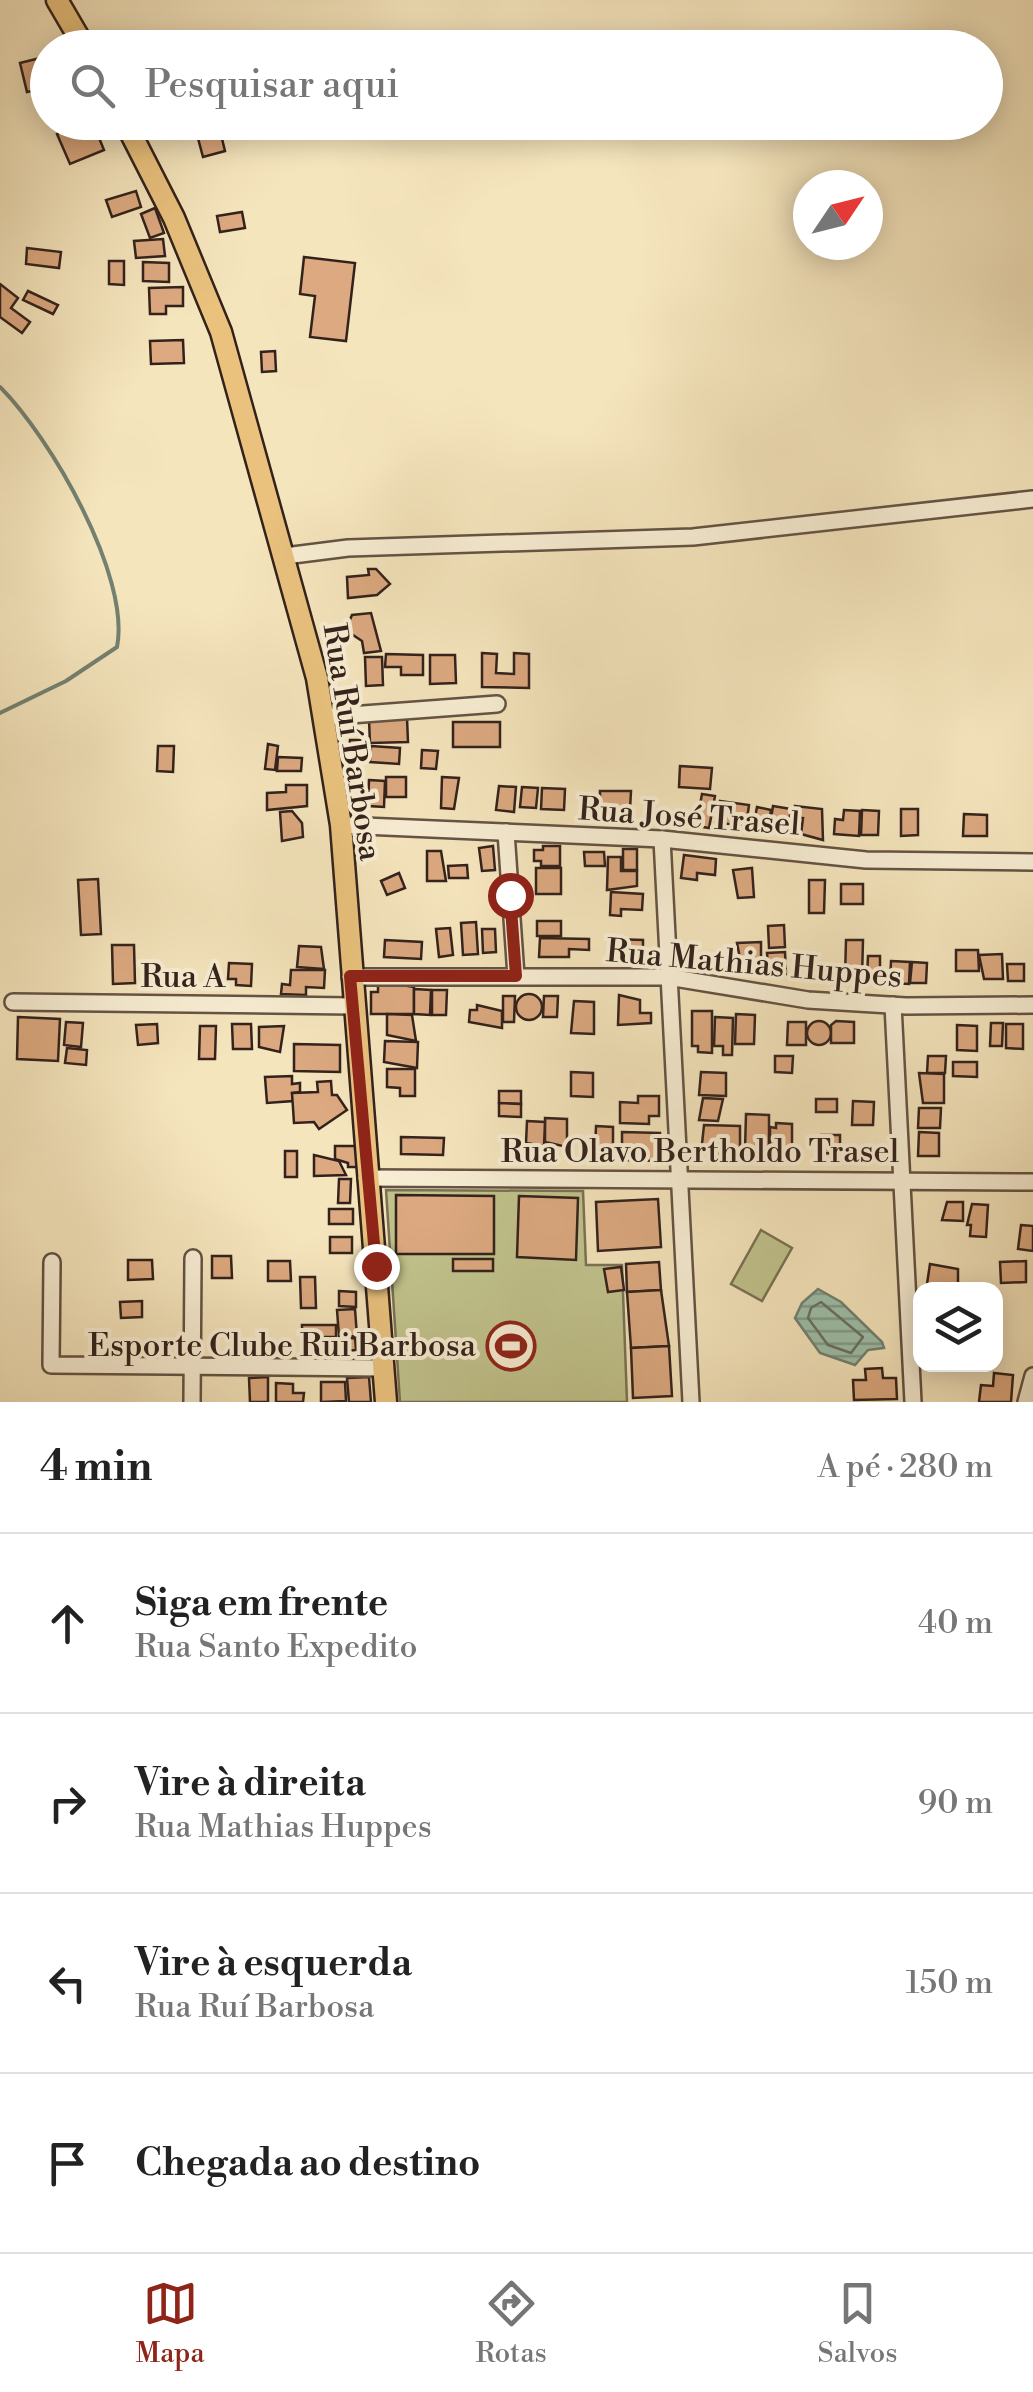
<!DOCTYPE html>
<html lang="pt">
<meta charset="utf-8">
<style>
body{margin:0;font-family:"Libre Bodoni",serif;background:#f6f6f6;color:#222}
.controls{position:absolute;right:30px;bottom:30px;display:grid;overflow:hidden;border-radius:20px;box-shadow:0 5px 25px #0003}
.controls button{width:90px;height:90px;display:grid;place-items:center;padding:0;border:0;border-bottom:2px solid #e0e0e0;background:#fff;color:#222;font:50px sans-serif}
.compass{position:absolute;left:793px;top:170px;width:90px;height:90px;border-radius:50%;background:#fff;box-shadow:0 5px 25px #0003;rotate:55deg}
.stop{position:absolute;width:30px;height:30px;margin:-22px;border:8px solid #8f2418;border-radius:50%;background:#fff}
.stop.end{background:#8f2418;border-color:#fff;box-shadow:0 2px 10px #0008}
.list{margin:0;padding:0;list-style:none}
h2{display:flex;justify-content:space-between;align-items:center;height:130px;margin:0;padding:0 40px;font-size:42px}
h2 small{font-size:32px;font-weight:400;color:#767676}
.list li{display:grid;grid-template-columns:65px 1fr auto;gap:30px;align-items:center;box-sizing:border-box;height:180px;padding:0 40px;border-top:2px solid #e0e0e0}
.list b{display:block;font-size:38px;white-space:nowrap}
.list p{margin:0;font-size:32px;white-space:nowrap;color:#767676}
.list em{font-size:32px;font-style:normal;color:#767676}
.icon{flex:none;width:55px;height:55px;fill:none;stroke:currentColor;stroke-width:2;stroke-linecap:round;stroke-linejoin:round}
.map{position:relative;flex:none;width:1033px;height:1402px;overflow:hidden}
.search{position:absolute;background:#fff;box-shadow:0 5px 25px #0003;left:30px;right:30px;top:30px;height:110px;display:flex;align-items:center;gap:25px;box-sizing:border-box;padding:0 35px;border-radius:55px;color:#767676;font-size:38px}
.sheet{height:850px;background:#fff}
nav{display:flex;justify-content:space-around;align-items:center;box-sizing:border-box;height:140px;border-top:2px solid #e0e0e0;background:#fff;font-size:28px;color:#767676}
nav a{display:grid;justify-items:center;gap:5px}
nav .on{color:#8f2418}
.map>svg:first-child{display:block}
.pitch{fill:#c1c38d;stroke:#7a7254;stroke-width:2.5}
.water{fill:url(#water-rules);stroke:#738171;stroke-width:2.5}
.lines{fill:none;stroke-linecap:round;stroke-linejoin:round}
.shore{stroke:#687163;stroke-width:2.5}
.stream{stroke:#738171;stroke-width:4}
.building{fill:#dca980;stroke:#33221c;stroke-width:2.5}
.minor-casing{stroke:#645344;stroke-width:20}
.major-casing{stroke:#33221c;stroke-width:25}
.minor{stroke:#f8eed4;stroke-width:15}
.major{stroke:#eac27e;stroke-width:20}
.route{stroke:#8f2418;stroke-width:12}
.labels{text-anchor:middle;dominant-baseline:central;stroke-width:8;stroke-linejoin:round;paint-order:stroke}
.street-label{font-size:32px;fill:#33221c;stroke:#f8eed4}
.poi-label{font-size:32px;fill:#33221c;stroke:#f8eed4;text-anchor:end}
</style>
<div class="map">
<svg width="1033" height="1402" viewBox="0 0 1033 1402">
<defs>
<pattern id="water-rules" width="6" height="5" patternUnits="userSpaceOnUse" patternTransform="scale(2.5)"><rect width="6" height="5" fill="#9dc0aa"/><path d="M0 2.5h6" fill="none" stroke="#819c8a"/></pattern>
</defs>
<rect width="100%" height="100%" fill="#f5e5bd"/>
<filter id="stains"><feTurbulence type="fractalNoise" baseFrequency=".002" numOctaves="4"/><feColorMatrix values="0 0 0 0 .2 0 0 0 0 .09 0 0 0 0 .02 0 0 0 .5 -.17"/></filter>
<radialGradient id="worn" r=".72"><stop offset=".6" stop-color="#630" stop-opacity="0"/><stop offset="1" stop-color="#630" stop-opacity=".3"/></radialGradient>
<g class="pitch">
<path d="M386,1190L583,1191L586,1265H622L627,1402H400Z"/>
<path d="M761,1230L792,1248L762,1301L731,1284Z"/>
</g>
<path class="water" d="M818,1289L841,1302L882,1342L884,1348L868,1350L855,1365L820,1353L795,1318L802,1303Z"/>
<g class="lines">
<path class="shore" d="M821,1302L863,1337L851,1353L828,1345L808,1318L811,1308Z"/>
<path class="stream" d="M0,387C50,437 131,576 117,647L66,681L0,713"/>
</g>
<g class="building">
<path d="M40,58L46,88L27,92L20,63Z"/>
<path d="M218,122L225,151L203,157L195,127Z"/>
<path d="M73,126L77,136L95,128L104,150L70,164L57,134Z"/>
<path d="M136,191L141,207L112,217L106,200Z"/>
<path d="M155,208L164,233L150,238L141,214Z"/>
<path d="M242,212L245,228L220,232L217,216Z"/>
<path d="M163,239L165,256L136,258L134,241Z"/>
<path d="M27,248L61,252L59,268L26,264Z"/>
<path d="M304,257L355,263L346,341L310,337L315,296L300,294Z"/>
<path d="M109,261H124V285L109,284Z"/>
<path d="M143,262L169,263V282L143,281Z"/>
<path d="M0,284L18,298L11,308L30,322L22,333L0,317Z"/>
<path d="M183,287V306H166V314H150L149,288Z"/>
<path d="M28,291L58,305L53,314L23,300Z"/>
<path d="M183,340L184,363L151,364L150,341Z"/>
<path d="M275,351L276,371L262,372L261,352Z"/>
<path d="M368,569H376L390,584L377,595L348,598L347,577L369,575Z"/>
<path d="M371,613L381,651L364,653L362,641L350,633L349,622L352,615Z"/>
<path d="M482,653L497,654L496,673L514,674V653L529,654V688L482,687Z"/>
<path d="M386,654L423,655V675H401V667H385Z"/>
<path d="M430,655H455L456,683L430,684Z"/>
<path d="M365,657H382L383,685L366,686Z"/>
<path d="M407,718L408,742L370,743L369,720Z"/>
<rect x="453" y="722" width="47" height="25"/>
<path d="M350,740H368V754H349Z"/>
<path d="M268,744L278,746L275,770L265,769Z"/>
<path d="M158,746H174L173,772L157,771Z"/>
<path d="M371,746L400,748L399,764L370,762Z"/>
<path d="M422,750L438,751L436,769L421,768Z"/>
<path d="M278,757L302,758L301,771H277Z"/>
<path d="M680,766L712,768L710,789L679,787Z"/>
<rect x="386" y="777" width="20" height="20"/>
<path d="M442,777L459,778L454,809L441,808Z"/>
<path d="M369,780L385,781L384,807L368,806Z"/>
<path d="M286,785H307V806L267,810V793L286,792Z"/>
<path d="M499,786L516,787L514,812L496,810Z"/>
<path d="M522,787L538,788L536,808L520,807Z"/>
<path d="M542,788L565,789L564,810L541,809Z"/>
<path d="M600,791H631L630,809L600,808Z"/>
<path d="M702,794L715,796L709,828L696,826Z"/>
<path d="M720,801L749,805L746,827L716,822Z"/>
<path d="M773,806L791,809L787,834L769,831Z"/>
<path d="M795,806L822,809L823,840L801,834L803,818L794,817Z"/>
<path d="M757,807L771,810L768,830L753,828Z"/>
<path d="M901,809H918V835L901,836Z"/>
<path d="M844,810L860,811L859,836L834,834L835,819L843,820Z"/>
<path d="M862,810L879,811L878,835H861Z"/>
<path d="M292,811L302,823L303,837L282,841L280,812Z"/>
<path d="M964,814L987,815V836H963Z"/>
<path d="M493,846L495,870L482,871L479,848Z"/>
<path d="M543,846H560V866H541V861H534V850H543Z"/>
<rect x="623" y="849" width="14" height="21"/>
<path d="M427,851H441L446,881H427Z"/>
<path d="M584,852H604L605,866H585Z"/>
<path d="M684,855L716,859L715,875L697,873V880L681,878Z"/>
<path d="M608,857H621V871H637V886L607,890Z"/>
<path d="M467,865L468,878H449L448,866Z"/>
<rect x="536" y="868" width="25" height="26"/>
<path d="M752,868L754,897L738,898L733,870Z"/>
<path d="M399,873L405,888L387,895L381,881Z"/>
<path d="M98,879L101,934L81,935L78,880Z"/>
<path d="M809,880H825L824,913H809Z"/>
<rect x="841" y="884" width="22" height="20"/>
<path d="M611,892L643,894L642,910L621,909V916L610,915Z"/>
<rect x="537" y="921" width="24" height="15"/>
<path d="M476,922L478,954L463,955L461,923Z"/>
<path d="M784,925L785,947L769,948L768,926Z"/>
<path d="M450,928L453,955L439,957L436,929Z"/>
<path d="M482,929H495L496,952L483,953Z"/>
<path d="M540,938L589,939V950L569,949V957H539Z"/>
<path d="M612,939L643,940V957L611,955Z"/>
<path d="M385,940L422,942L421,959L384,957Z"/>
<path d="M846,940H863L862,979L845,978Z"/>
<path d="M761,942V968L742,969L737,943Z"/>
<path d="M112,945H134L135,983L113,984Z"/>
<path d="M299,946L321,947L324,969L297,967Z"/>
<path d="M956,950H978L979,971H956Z"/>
<path d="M785,952L786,974L769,975L767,953Z"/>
<path d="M1002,954L1003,979H984L979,955Z"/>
<path d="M868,956H880V978L867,977Z"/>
<path d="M891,961L910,962L909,984L890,983Z"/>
<path d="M912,962L927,963L926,983H910Z"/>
<path d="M229,963L252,964L251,986L236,985V979H228Z"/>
<path d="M1007,964H1024V981H1008Z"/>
<path d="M291,970H325L324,988L306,987V995L281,994L282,984L290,985Z"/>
<path d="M378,981L414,987V1014H371V992H378Z"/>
<path d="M414,989L431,990L430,1015L414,1014Z"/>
<path d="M432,990H447L446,1015H432Z"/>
<circle cx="529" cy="1007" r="13"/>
<path d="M619,995L640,1000V1013H651V1023L618,1025Z"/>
<path d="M503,996H515L514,1022H503Z"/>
<path d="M544,996H558L557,1017H543Z"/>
<path d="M574,1001L594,1002V1034L571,1033Z"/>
<path d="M477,1005L502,1011V1028L469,1022L470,1010H477Z"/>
<path d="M692,1011H712V1053L698,1052V1046H692Z"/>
<path d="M387,1014L412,1015L416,1041L387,1035Z"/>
<path d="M736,1014L755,1015L754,1044H735Z"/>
<path d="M18,1017L60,1019L58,1061L17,1059Z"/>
<path d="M715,1017L733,1018L732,1055H723V1046H714Z"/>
<circle cx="819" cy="1033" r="12"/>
<path d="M836,1021L854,1022V1043H831V1025Z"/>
<path d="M66,1022L83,1023L81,1047L64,1045Z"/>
<path d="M788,1022H806V1045H787Z"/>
<path d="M991,1023H1003L1002,1046H990Z"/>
<path d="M157,1024L158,1043L138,1045L136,1025Z"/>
<path d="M232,1024H251L252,1049H233Z"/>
<path d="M1006,1024H1023V1049L1006,1048Z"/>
<path d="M957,1025L977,1026V1051L957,1050Z"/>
<path d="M200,1026H216L215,1059H199Z"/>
<path d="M284,1026L280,1052L259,1047V1027Z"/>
<path d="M385,1041L418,1042L417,1068L384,1062Z"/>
<path d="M294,1044L340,1045V1072L294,1071Z"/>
<path d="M67,1048L87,1050L86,1065L65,1063Z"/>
<path d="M775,1056H793L792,1073L775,1072Z"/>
<path d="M928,1056H946L945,1073H927Z"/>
<path d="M953,1062H977V1077L953,1076Z"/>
<path d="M387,1069H415V1096H400V1088L387,1087Z"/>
<path d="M571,1072L593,1073V1097L571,1096Z"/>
<path d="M701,1072L726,1073V1096L699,1095Z"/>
<path d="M919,1073L944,1074V1103H923Z"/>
<path d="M292,1076V1084L300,1083V1092L292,1093L293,1101L267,1103L265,1077Z"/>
<path d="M331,1081L332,1095H337L347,1110L319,1129L314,1122L294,1123L292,1093L318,1092L317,1082Z"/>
<path d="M499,1091H521V1104L499,1103Z"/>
<path d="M638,1096H659V1116H649V1124L620,1123V1102L638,1103Z"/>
<path d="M703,1098L723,1099L718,1121L699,1120Z"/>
<rect x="816" y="1099" width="21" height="13"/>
<path d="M853,1101L874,1102L873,1125H852Z"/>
<path d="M499,1103L521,1104V1117L499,1116Z"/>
<path d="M919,1108H941L940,1128H918Z"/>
<path d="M746,1114L769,1115V1153L745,1150Z"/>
<path d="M545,1118L567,1119V1147L545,1142Z"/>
<path d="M527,1121L545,1122L544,1146L526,1143Z"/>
<path d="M776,1123L792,1124V1155H781V1146H770V1127L776,1128Z"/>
<path d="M704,1125L740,1126V1155L701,1153Z"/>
<path d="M596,1126L613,1127V1153L595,1152Z"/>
<path d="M622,1132L660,1133L659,1161L622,1160Z"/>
<path d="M919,1132L939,1133V1156H918Z"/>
<path d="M821,1135H840V1154L821,1153Z"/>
<path d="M401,1137L444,1138L443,1155L401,1154Z"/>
<path d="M335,1146H358V1167H348V1163L335,1159Z"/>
<rect x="285" y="1151" width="12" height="26"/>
<path d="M314,1155L339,1161L346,1175L314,1176Z"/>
<path d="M339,1179H351L350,1203H338Z"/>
<path d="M396,1195L494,1196V1254H396Z"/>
<path d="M519,1196L578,1198L576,1260L517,1257Z"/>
<path d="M658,1199L661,1247L598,1251L596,1202Z"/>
<path d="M947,1202H963V1221L942,1220Z"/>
<path d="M972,1204L988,1205L986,1237L970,1236L971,1225H967Z"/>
<rect x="329" y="1209" width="24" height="15"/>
<path d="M1021,1225L1033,1226V1251L1018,1249Z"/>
<rect x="330" y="1237" width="22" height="16"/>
<path d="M212,1256H231L232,1278H212Z"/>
<rect x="453" y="1259" width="40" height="12"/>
<path d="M128,1260H152L153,1279L128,1280Z"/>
<path d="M268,1261H290L291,1281H268Z"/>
<path d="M1026,1261V1282L1001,1283L1000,1262Z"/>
<path d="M659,1262L661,1290L627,1292L626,1264Z"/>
<path d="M930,1264L958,1269V1285L927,1284Z"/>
<path d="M621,1267L624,1290L608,1292L604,1269Z"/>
<path d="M300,1277H315L316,1308H301Z"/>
<path d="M661,1290L669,1346L631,1348L627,1292Z"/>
<path d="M339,1291L356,1292V1307L339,1306Z"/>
<path d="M142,1301V1317L121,1318L120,1302Z"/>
<path d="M355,1309L357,1336L339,1337L337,1310Z"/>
<rect x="302" y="1325" width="34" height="12"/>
<path d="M355,1338L356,1350L333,1352L332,1339Z"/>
<path d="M669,1346L672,1396L633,1398L631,1348Z"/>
<path d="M882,1368L883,1378H896L897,1399L854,1400L853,1380H866L865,1369Z"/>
<path d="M994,1373L1013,1375L1011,1402H979L981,1385L993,1386Z"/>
<path d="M268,1377V1402H250L249,1378Z"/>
<path d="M369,1377L371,1402H349L347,1378Z"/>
<path d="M321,1382H345L346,1401L321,1402Z"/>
<path d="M276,1383L293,1384V1393H304L303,1402H276Z"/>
</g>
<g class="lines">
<g class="minor-casing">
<g id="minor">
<path d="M285,556L348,548L693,537L1033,499"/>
<path d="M323,717L497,704"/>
<path d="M341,825L662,839L866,860L1033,862"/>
<path d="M506,832L516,976"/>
<path d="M662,839L691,1402"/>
<path d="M350,977H668L808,1000L906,1006L1033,1005"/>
<path d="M13,1002L353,1006"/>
<path d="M893,1005L913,1402"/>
<path d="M366,1178L1033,1182"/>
<path d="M52,1262L51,1365L383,1368"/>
<path d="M192,1402L193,1258"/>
<path d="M1026,1402L1033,1376"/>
</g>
</g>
<g class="major-casing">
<g id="major">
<path d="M57,0L85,48"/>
<path d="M125,122L174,218L221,332L317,678L341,825L386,1402"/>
</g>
</g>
<use href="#minor" class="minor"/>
<use href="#major" class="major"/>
</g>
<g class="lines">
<path class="route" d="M376,1266L350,976H516L510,895"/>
</g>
<defs>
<g id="stadium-ring" transform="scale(2.5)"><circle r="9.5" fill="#f8eed4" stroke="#8f2418" stroke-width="1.5"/><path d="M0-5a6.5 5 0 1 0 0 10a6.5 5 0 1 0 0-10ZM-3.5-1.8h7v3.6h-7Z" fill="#8f2418"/></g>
</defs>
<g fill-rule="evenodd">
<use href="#stadium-ring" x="511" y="1346"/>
</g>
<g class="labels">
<g class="street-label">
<text transform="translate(352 742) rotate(81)">Rua Ruí Barbosa</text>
<text transform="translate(689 817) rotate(4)">Rua José Trasel</text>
<text transform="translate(754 964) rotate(5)">Rua Mathias Huppes</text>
<text x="183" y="977">Rua A</text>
<text x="700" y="1152">Rua Olavo Bertholdo Trasel</text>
</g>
<g class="poi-label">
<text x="476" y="1346">Esporte Clube Rui Barbosa</text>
</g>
</g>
<rect width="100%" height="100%" filter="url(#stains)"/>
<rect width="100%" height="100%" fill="url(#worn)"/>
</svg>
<div class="controls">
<button><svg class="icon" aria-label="layers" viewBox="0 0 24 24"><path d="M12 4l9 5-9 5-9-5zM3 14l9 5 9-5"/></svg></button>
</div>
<svg class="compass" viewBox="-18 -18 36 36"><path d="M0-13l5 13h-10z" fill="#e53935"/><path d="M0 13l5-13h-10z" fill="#767676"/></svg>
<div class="stop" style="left:510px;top:895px"></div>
<div class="stop end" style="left:376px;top:1266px"></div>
<div class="search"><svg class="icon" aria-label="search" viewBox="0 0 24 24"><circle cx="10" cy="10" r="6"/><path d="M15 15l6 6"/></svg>Pesquisar aqui</div>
</div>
<section class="sheet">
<h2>4 min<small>A pé · 280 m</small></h2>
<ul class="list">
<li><svg class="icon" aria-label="ahead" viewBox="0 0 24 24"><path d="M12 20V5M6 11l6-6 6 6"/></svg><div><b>Siga em frente</b><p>Rua Santo Expedito</p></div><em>40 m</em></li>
<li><svg class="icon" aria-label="right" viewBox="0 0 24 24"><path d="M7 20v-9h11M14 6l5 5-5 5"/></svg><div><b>Vire à direita</b><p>Rua Mathias Huppes</p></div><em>90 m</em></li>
<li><svg class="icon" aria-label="left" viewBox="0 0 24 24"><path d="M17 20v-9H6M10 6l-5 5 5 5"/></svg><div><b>Vire à esquerda</b><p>Rua Ruí Barbosa</p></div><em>150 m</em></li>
<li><svg class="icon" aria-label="arrive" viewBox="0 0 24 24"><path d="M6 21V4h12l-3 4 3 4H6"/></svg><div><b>Chegada ao destino</b></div></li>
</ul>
</section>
<nav>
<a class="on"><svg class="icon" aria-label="map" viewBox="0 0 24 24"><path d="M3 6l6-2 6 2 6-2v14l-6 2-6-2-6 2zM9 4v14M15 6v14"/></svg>Mapa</a>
<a><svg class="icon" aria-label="directions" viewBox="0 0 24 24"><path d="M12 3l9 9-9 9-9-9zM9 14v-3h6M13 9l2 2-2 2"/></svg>Rotas</a>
<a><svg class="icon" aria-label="saved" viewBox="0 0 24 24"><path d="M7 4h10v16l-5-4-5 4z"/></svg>Salvos</a>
</nav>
